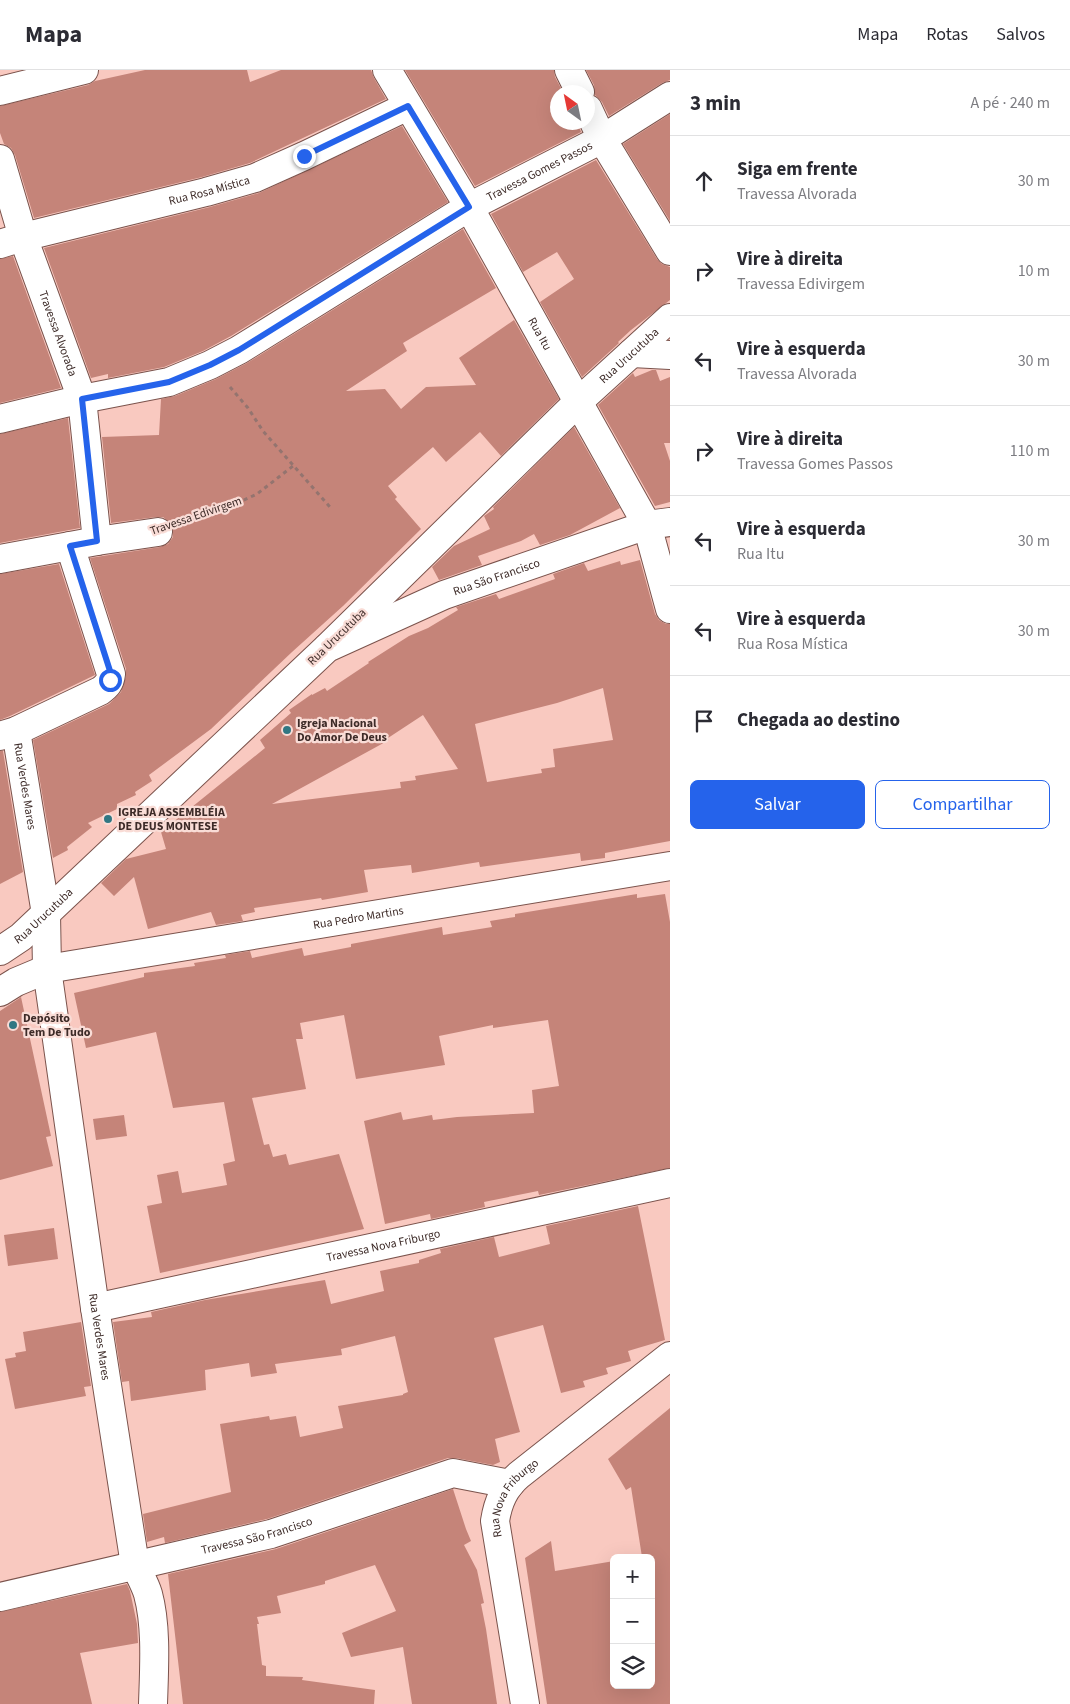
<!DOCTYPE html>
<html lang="pt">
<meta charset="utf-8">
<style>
body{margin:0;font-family:"Source Sans 3",sans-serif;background:#f2f2f3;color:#2b2b33}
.controls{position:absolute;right:15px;bottom:15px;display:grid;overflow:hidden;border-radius:8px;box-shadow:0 5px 20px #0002}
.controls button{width:45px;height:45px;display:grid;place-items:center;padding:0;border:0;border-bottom:1px solid #e1e1e2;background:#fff;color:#2b2b33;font:25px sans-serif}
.compass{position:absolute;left:550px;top:15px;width:45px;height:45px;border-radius:50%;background:#fff;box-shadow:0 5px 20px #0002;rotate:327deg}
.stop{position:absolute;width:15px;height:15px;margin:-11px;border:4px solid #2563eb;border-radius:50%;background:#fff}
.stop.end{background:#2563eb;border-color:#fff;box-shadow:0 1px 5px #0008}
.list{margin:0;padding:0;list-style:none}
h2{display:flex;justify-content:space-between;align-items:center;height:65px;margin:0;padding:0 20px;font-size:21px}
h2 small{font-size:16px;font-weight:400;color:#7c7c81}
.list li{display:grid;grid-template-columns:32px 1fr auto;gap:15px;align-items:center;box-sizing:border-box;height:90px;padding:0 20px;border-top:1px solid #e1e1e2}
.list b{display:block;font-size:19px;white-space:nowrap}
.list p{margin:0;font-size:16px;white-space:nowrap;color:#7c7c81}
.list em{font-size:16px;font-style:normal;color:#7c7c81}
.actions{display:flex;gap:10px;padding:15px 20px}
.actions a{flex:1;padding:11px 0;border:1px solid #2563eb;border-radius:8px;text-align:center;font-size:18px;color:#2563eb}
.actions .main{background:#2563eb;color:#fff}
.icon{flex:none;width:28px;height:28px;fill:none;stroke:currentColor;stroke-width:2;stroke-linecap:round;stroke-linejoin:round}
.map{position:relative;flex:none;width:670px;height:1634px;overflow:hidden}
header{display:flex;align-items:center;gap:30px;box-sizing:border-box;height:70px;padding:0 25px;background:#fff;border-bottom:1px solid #e1e1e2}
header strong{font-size:24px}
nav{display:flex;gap:28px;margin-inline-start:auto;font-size:18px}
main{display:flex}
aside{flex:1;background:#fff}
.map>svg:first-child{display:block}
.building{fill:#c58479;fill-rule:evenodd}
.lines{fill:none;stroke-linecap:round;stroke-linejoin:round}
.minor-casing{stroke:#7b534c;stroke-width:30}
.tertiary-casing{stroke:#7b534c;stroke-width:30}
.path{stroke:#94746f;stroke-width:3;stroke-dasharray:4 4;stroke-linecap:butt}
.minor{stroke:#fff;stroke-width:28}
.tertiary{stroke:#fff;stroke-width:28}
.route{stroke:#2563eb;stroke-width:6}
.poi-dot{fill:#317783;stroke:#f9dcd6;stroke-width:2}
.labels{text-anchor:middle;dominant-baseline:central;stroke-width:4.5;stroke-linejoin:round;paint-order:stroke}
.street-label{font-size:12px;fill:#3d2b28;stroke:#f9dcd6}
.poi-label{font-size:12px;font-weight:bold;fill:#3d2b28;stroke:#f9dcd6;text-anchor:start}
</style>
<header>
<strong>Mapa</strong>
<nav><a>Mapa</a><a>Rotas</a><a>Salvos</a></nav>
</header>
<main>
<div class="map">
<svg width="670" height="1634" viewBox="0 0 670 1634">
<rect width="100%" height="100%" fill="#f9c9c0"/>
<g class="building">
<path d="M145,0H247L250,12L281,0H371L374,8L386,29L250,93L202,107L34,148L15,85L11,78L4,74L0,63V36L88,15L95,11Z"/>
<path d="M405,0H554L555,7L563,22H558V52H577L581,62L475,116Z"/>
<path d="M586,0H670V10L662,13L609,46L602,32L595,25L594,15Z"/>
<path d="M670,44V151L623,74Z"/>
<path d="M402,56L448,132L231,266L203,281L164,297L108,308V304L91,308L44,178L210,137L259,123Z"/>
<path d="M596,90L657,189L662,194L670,197V230L631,260L618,272L619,273L582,307L540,232L574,209L557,182L523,202L491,144Z"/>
<path d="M463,159L496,218L403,273L407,281L346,321L385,319L401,339L426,317L476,315L459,288L514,250L559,329L501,386L480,362L446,392L433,377L388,416L397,427L395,429L421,459L343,536L292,582L211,659L149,705L152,711L135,722L136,725L117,734V739L88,753L92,757L67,777L68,780L53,788L33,670L109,634L121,622L126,606V599L90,488L160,477L168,474L173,467V459L170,453L163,447H156L111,453L102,367L159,365L161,329L175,326L216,309L247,293Z"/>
<path d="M13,186L61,318L0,333V189Z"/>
<path d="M652,300H656L660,311L670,307V373H664L670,391V432L655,436L598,335L633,303L635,307Z"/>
<path d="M68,348L80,458L0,473V364Z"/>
<path d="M574,357L620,438L570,465L540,475L534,464L521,471L478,486L482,495L439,510L432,497L454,476L490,459L484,446L494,439L493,437Z"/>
<path d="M640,490L655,544L659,550L666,554H670V771L605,783V788L581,791L580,783L480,797L479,792L412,803L411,795L364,800L368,822L322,830L321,828L254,838L255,842L241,845L243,851L216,855L211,842L148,859L134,807L114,826L101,813L126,789L166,779L161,762L265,678L260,670L291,643L289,640L312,624V625L325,618L327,621L369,593L368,592L409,566L428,558L458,540L456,537L496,524L499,529L555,509L553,504L584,493L588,501L620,491L621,495ZM603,618L613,670L553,679L555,697L541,699L542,703L487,712L475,654L557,633ZM423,645L458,699L415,706L416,710L400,712L401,718L272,734L389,670L388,668Z"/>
<path d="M59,494L95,605L10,646L0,650V504Z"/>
<path d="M0,681H3L23,802L0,814Z"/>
<path d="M637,824V828L665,824L670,852V1098L539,1125L538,1121L484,1132L485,1137L431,1149L430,1144L385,1154L364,1051L401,1042L403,1050L432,1045L433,1050L457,1047L534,1043L532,1020L559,1016L548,950L493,958V955L439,966L445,995L356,1009L344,945L300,953L303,969H296L306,1019L252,1028L264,1075L269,1074L273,1087L286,1084L289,1095L339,1084L364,1159L160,1203L147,1136L162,1133L157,1105L178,1101L182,1123L227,1115L223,1094L235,1091L224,1032L173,1038L156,962L86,978L74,923L144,907V903L195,896L194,893L226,888L225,885L250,881L252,888L302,878L304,886L351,877V874L442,857L443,865L492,857L490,851L515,847V844Z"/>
<path d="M21,927L51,1066L46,1067L53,1096L0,1110V941Z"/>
<path d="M124,1045L127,1066L96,1070L93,1049Z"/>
<path d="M638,1136L665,1270L628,1281L631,1291L606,1298L608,1304L583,1311L585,1317L561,1323L543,1255L494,1268L520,1362L495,1369L500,1392L493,1395L456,1388H448L267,1449L165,1473L164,1467L147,1472L143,1444L231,1422L220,1354L269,1346L270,1350L296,1346L300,1367L343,1358L338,1336L403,1325V1324L408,1322L395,1266L341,1279L342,1285L275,1294L277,1303L251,1307L249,1293L205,1300L206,1320L131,1331L129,1311L122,1312L113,1252L152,1247L151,1242L205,1230L325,1210L331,1234L384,1221L380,1201L419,1193V1190L441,1183L440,1179L494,1167L499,1187L550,1174L546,1156Z"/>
<path d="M54,1158L58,1189L8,1196L4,1165Z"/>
<path d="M81,1252L91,1316L84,1317L86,1326L15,1339L5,1289L16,1287L15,1283L26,1281L23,1262Z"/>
<path d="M670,1338V1634H547L525,1488L551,1471L555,1501L614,1491V1615H651V1488H635L642,1487L631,1417L626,1420L608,1389Z"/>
<path d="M453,1419L466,1459L471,1471L464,1475L477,1500L484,1533L481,1534L486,1559L497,1634H412L403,1577L351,1587L342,1563L396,1541L375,1495L325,1511V1514L277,1526L281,1543L257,1547L259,1554H257L262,1595L266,1596V1606L303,1607L302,1610L375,1620L374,1634H183L168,1504L276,1479Z"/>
<path d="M127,1514L130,1521L137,1554L138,1573L80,1583L92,1634H0V1542Z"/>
</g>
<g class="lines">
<g class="minor-casing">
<g id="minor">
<path id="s1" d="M387,0L469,137L647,455L670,539"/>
<path d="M569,0L580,22"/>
<path d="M0,21L84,0"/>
<path d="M588,39L602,69L670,181"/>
<path id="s2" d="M0,89L23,167L82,329L97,471"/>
<path id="s3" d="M0,174L23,167L206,122L255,108L304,86L408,36"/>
<path d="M632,283L670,285"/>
<path id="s4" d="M0,349L82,329L169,312L210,295L239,280L469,137L602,69L670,26"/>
<path d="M0,489L97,471L158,462"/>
<path id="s5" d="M328,577L578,332L670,248"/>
<path id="s6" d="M16,661L46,844L47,899L95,1238L135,1495C139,1504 145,1514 148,1524C157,1557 154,1600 153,1634"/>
<path d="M0,666L16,661L100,621C107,616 110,613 111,604L70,476"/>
<path id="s7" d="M95,1238L670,1113"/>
<path id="s8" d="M0,1527L271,1464L453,1403L510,1414"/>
<path id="s9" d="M525,1634L495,1451C498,1432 504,1418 519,1405L670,1286"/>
</g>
</g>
<g class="tertiary-casing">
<g id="tertiary">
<path id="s10" d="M0,881L21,867L327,578L444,525L647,455L670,452"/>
<path id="s11" d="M0,922L16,912L47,899L670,796"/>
</g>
</g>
<g class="path">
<path d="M230,317L248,338L263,361L330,437"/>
<path d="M184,453L233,435L257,424L293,396"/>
</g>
<use href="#minor" class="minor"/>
<use href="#tertiary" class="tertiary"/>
</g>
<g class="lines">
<path class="route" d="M110,610L111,604L70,476L97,471L82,329L169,312L210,295L239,280L469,137L408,36L304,86"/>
</g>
<g class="poi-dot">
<circle cx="287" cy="660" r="5"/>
<circle cx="108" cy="749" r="5"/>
<circle cx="13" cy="955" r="5"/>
</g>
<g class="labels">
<g class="street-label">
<text stroke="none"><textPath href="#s4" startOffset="600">Travessa Gomes Passos</textPath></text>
<text stroke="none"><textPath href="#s3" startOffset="216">Rua Rosa Mística</textPath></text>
<text stroke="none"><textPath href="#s2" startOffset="184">Travessa Alvorada</textPath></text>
<text stroke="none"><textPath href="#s1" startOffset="305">Rua Itu</textPath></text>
<text stroke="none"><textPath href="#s5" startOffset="419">Rua Urucutuba</textPath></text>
<text transform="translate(196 446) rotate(-19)">Travessa Edivirgem</text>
<text stroke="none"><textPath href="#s10" startOffset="630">Rua São Francisco</textPath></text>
<text transform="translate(337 567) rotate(-44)">Rua Urucutuba</text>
<text stroke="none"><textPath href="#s6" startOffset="56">Rua Verdes Mares</textPath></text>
<text stroke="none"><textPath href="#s10" startOffset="56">Rua Urucutuba</textPath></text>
<text stroke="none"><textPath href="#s11" startOffset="368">Rua Pedro Martins</textPath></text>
<text stroke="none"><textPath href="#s7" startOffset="295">Travessa Nova Friburgo</textPath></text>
<text stroke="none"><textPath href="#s6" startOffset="612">Rua Verdes Mares</textPath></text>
<text stroke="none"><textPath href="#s9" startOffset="215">Rua Nova Friburgo</textPath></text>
<text stroke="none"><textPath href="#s8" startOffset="264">Travessa São Francisco</textPath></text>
</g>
<g class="poi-label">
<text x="297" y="653">Igreja Nacional<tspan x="297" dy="14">Do Amor De Deus</tspan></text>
<text x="118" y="742">IGREJA ASSEMBLÉIA<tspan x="118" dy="14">DE DEUS MONTESE</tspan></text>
<text x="23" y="948">Depósito<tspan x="23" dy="14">Tem De Tudo</tspan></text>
</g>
</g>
</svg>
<div class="controls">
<button>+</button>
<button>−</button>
<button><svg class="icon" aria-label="layers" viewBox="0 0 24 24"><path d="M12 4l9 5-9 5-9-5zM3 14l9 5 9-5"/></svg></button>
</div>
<svg class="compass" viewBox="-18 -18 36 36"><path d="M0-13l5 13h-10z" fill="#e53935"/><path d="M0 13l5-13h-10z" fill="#7c7c81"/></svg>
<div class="stop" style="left:110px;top:610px"></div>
<div class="stop end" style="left:304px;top:86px"></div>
</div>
<aside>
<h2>3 min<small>A pé · 240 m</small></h2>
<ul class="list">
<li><svg class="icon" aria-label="ahead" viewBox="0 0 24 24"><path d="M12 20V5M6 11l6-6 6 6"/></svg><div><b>Siga em frente</b><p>Travessa Alvorada</p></div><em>30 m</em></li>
<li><svg class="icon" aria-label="right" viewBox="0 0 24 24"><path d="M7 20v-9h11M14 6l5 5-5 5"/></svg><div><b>Vire à direita</b><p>Travessa Edivirgem</p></div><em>10 m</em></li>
<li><svg class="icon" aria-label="left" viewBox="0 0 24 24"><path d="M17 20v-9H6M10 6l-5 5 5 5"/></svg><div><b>Vire à esquerda</b><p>Travessa Alvorada</p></div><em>30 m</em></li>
<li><svg class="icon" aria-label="right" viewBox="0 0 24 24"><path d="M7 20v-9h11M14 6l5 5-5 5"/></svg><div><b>Vire à direita</b><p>Travessa Gomes Passos</p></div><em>110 m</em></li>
<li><svg class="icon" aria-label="left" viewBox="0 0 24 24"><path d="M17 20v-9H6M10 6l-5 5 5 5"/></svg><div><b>Vire à esquerda</b><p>Rua Itu</p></div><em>30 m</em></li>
<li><svg class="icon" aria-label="left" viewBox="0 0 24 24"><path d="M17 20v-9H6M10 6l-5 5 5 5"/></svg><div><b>Vire à esquerda</b><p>Rua Rosa Mística</p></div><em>30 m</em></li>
<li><svg class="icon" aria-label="arrive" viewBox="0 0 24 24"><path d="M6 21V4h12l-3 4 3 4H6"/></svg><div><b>Chegada ao destino</b></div></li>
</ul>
<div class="actions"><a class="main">Salvar</a><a>Compartilhar</a></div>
</aside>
</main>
